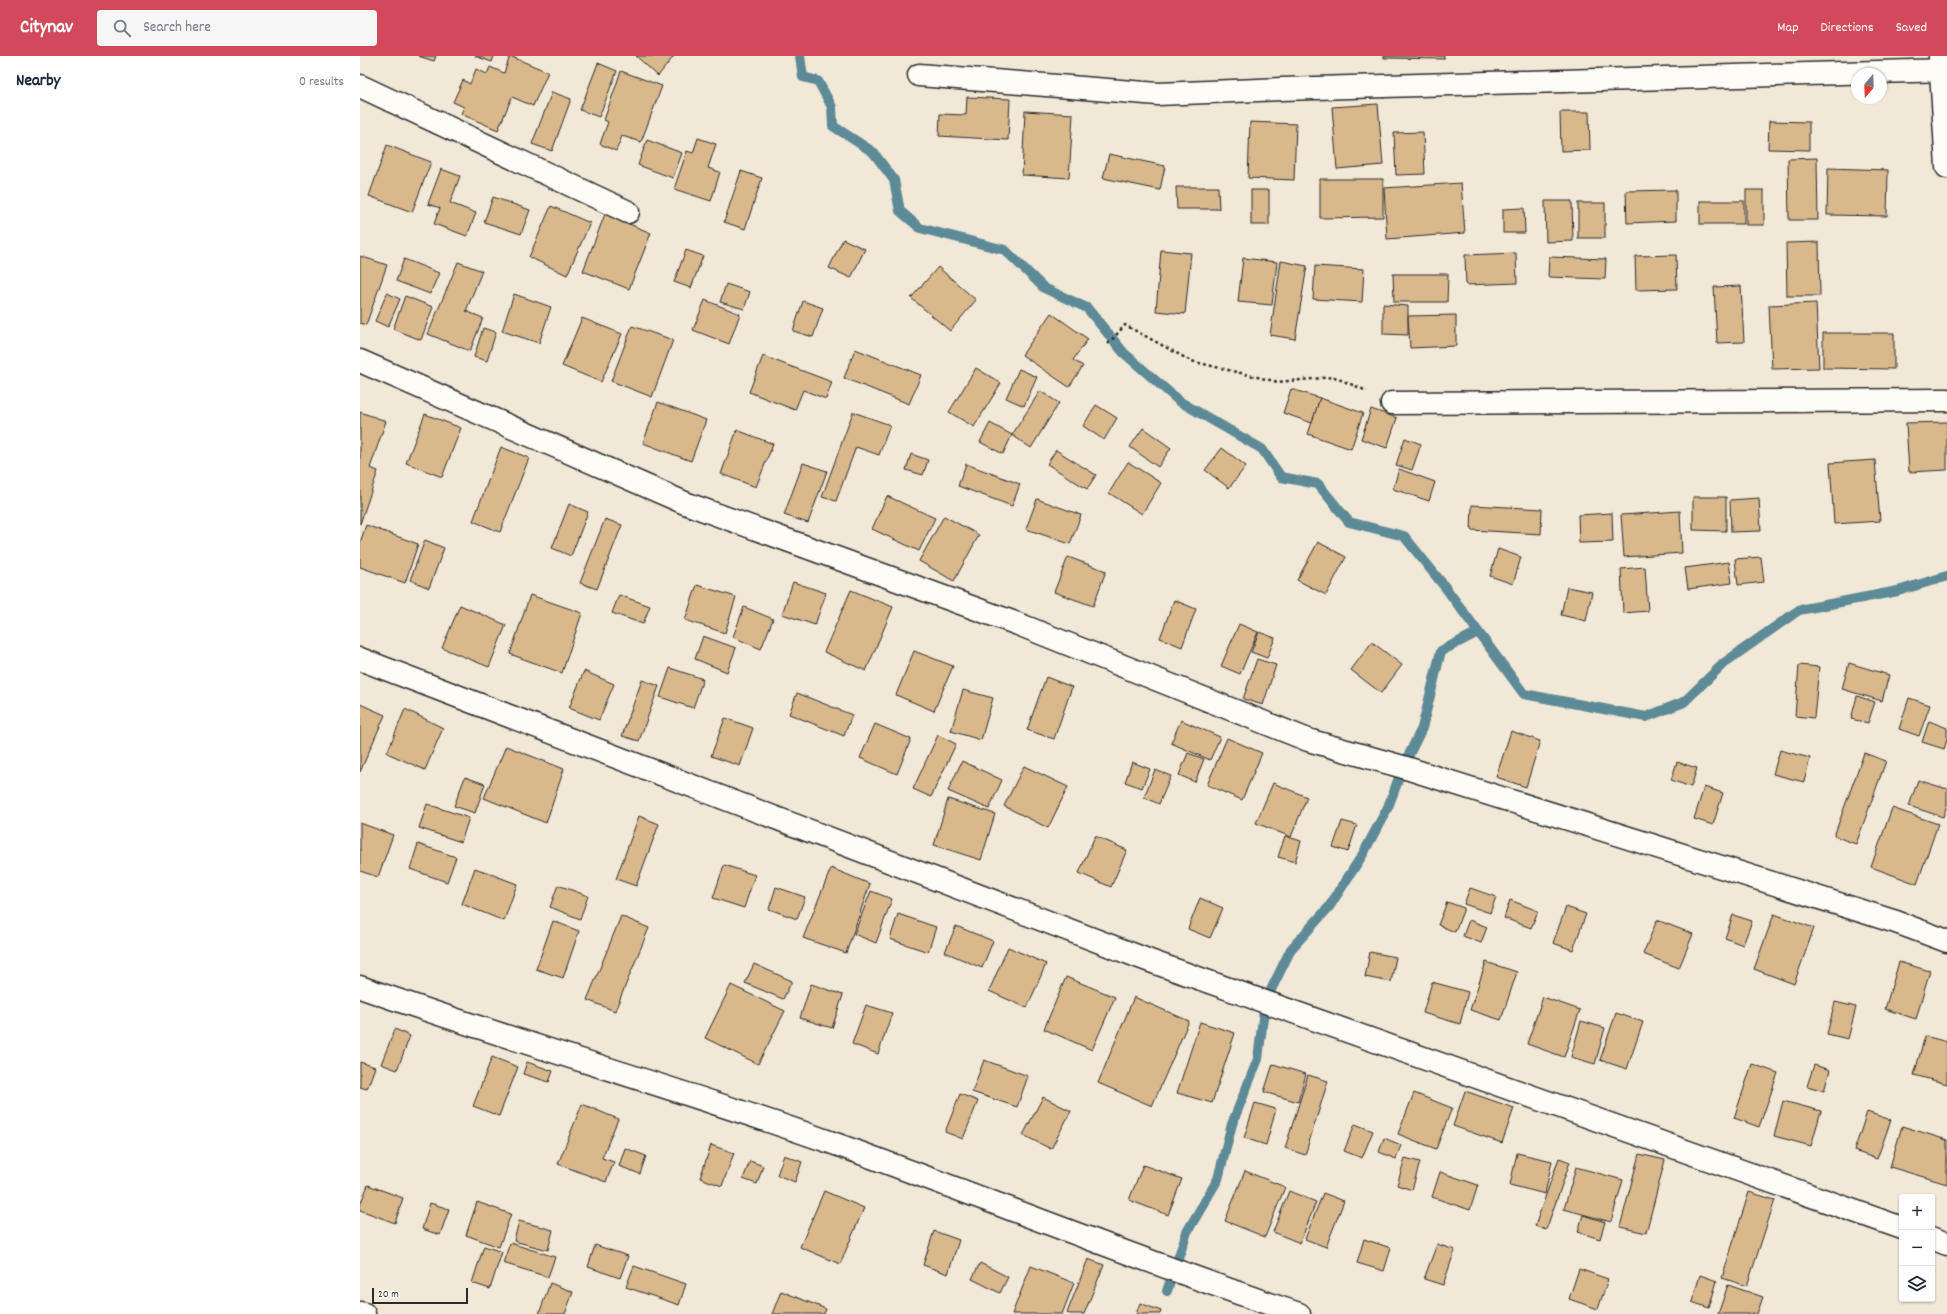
<!DOCTYPE html>
<meta charset="utf-8">
<style>
body{margin:0;font-family:Dekko,sans-serif;background:#f6f6f7;color:#1f2937}
.controls{position:absolute;right:12px;bottom:12px;display:grid;overflow:hidden;border-radius:4px;box-shadow:0 1px 3px #0004}
.controls button{width:36px;height:36px;display:grid;place-items:center;padding:0;border:0;border-bottom:1px solid #e0e1e3;background:#fff;color:#1f2937;font:20px sans-serif}
.compass{position:absolute;left:1491px;top:12px;width:36px;height:36px;border-radius:50%;background:#fff;box-shadow:0 1px 3px #0004;rotate:199deg}
.scale{position:absolute;left:12px;bottom:10px;width:96px;box-sizing:border-box;padding-left:4px;border:2px solid #2b2b2b;border-top:0;font-size:11px;line-height:14px;white-space:nowrap;color:#2b2b2b;-webkit-text-stroke:3px #fdfcf7;paint-order:stroke}
.list{margin:0;padding:0;list-style:none}
h2{display:flex;justify-content:space-between;align-items:center;height:52px;margin:0;padding:0 16px;font-size:17px}
h2 small{font-size:13px;font-weight:400;color:#747a83}
.icon{flex:none;width:22px;height:22px;fill:none;stroke:currentColor;stroke-width:2;stroke-linecap:round;stroke-linejoin:round}
.map{position:relative;flex:none;width:1587px;height:1258px;overflow:hidden}
header{display:flex;align-items:center;gap:24px;box-sizing:border-box;height:56px;padding:0 20px;background:#d1495b;color:#fff}
header strong{font-size:19px}
nav{display:flex;gap:22px;margin-inline-start:auto;font-size:14px}
.search{width:280px;height:36px;background:#f6f6f7;display:flex;align-items:center;gap:10px;box-sizing:border-box;padding:0 14px;border-radius:4px;color:#747a83;font-size:15px}
main{display:flex}
aside{flex:1;background:#fff}
.map>svg:first-child{display:block}
.lines{fill:none;stroke-linecap:round;stroke-linejoin:round}
.stream{stroke:#5d8a97;stroke-width:10}
.building{fill:#d9b88c;stroke:#2b2b2b}
.minor-casing{stroke:#2b2b2b;stroke-width:25}
.path{stroke:#2b2b2b;stroke-width:2.5;stroke-dasharray:3 3;stroke-linecap:butt}
.minor{stroke:#fdfcf7;stroke-width:22}
</style>
<header>
<strong>Citynav</strong>
<div class="search"><svg class="icon" aria-label="search" viewBox="0 0 24 24"><circle cx="10" cy="10" r="6"/><path d="M15 15l6 6"/></svg>Search here</div>
<nav><a>Map</a><a>Directions</a><a>Saved</a></nav>
</header>
<main>
<aside>
<h2>Nearby<small>0 results</small></h2>
<ul class="list">
</ul>
</aside>
<div class="map">
<svg width="1587" height="1258" viewBox="0 0 1587 1258">
<rect width="100%" height="100%" fill="#f2e8d7"/>
<filter id="ink" filterUnits="userSpaceOnUse"><feTurbulence type="fractalNoise" baseFrequency=".025" numOctaves="2"/><feDisplacementMap in="SourceGraphic" scale="8" xChannelSelector="R" yChannelSelector="G"/><feConvolveMatrix kernelMatrix="1 2 1 2 8 2 1 2 1" color-interpolation-filters="sRGB"/></filter>
<g filter="url(#ink)">
<g class="lines">
<g class="stream">
<path d="M440,0L443,21L458,25L472,51L473,70L513,96L534,124L540,155L560,172L645,194L684,232L727,252L764,297L819,345L902,393L921,421L958,428L989,466L1044,480L1085,531L1164,638L1286,661L1324,646L1364,607L1439,554L1538,535L1587,520"/>
<path d="M807,1235L827,1176L858,1123L872,1068L898,1003L905,946L931,893L969,851L1003,798L1028,751L1043,711L1062,672L1081,595L1116,577"/>
</g>
</g>
<g class="building">
<path d="M58,0H76L74,5Z"/>
<path d="M115,0H134L132,6Z"/>
<path d="M150,0L188,16L173,50L152,41L138,74L101,58L104,51L93,46L103,24L110,28L116,13L127,18L130,11L144,17Z"/>
<path d="M276,0H314L298,20Z"/>
<path d="M1024,0H1084V3L1024,2Z"/>
<path d="M238,7L257,15L239,61L220,54Z"/>
<path d="M261,15L302,30L281,86L262,80L256,95L240,88L248,66L244,64Z"/>
<path d="M192,36L211,43L192,95L172,88Z"/>
<path d="M607,41L650,43L648,84L579,80L580,58L606,59Z"/>
<path d="M1018,48L1023,109L977,113L972,51Z"/>
<path d="M665,55L713,58L709,122L662,119Z"/>
<path d="M1200,56H1229L1230,94L1201,95Z"/>
<path d="M1409,65L1449,66V94L1408,93Z"/>
<path d="M890,66L936,68L934,124L888,122Z"/>
<path d="M1063,76L1065,118L1036,119L1034,77Z"/>
<path d="M338,82L356,88L348,112L360,116L351,145L314,133L327,95L333,97Z"/>
<path d="M287,84L322,97L313,122L278,109Z"/>
<path d="M27,89L71,106L52,156L9,140Z"/>
<path d="M749,98L805,110L800,134L743,122Z"/>
<path d="M1457,102L1458,164H1429L1428,103Z"/>
<path d="M1468,112L1528,114L1527,160L1467,159Z"/>
<path d="M81,113L100,120L90,147L116,157L107,180L74,168L80,152L68,148Z"/>
<path d="M381,115L402,122L385,173L364,166Z"/>
<path d="M960,123H1023V161L960,162Z"/>
<path d="M1101,127L1105,177L1027,183L1024,132Z"/>
<path d="M816,131H858L859,153H817Z"/>
<rect x="891" y="134" width="18" height="35"/>
<path d="M1316,134V165L1267,167L1266,135Z"/>
<rect x="1386" y="134" width="18" height="35"/>
<path d="M133,141L170,154L161,178L124,166Z"/>
<path d="M1185,145H1212L1213,185L1186,186Z"/>
<rect x="1340" y="145" width="44" height="23"/>
<rect x="1218" y="147" width="27" height="35"/>
<path d="M191,150L230,167L207,219L169,201Z"/>
<path d="M1164,152L1165,177H1143V153Z"/>
<path d="M245,158L291,177L269,233L223,215Z"/>
<path d="M483,183L505,193L491,222L469,212Z"/>
<path d="M1459,186L1460,240H1427L1426,187Z"/>
<path d="M326,194L343,200L331,232L314,226Z"/>
<path d="M801,194L831,197L825,258L796,255Z"/>
<path d="M1156,197L1157,227L1106,229L1105,199Z"/>
<path d="M1316,199L1317,233L1276,234L1275,200Z"/>
<path d="M0,200L27,209L6,269L0,267Z"/>
<path d="M1189,201L1246,203L1245,223L1188,221Z"/>
<path d="M883,202L917,206L912,249L878,246Z"/>
<path d="M44,203L79,217L70,238L36,225Z"/>
<path d="M921,205L947,210L935,283L910,279Z"/>
<path d="M98,206L122,215L106,255L123,262L110,295L68,278Z"/>
<path d="M955,210L1004,213L1002,246L953,243Z"/>
<path d="M578,211L616,244L590,275L551,242Z"/>
<path d="M1033,218H1088L1087,246H1034Z"/>
<path d="M366,228L390,236L384,253L360,246Z"/>
<path d="M1381,230L1384,286L1357,287L1354,231Z"/>
<path d="M27,237L40,243L28,271L15,265Z"/>
<path d="M154,238L191,251L179,287L142,275Z"/>
<path d="M45,240L73,251L61,284L33,273Z"/>
<path d="M345,244L380,258L369,288L333,274Z"/>
<path d="M443,245L463,252L453,281L433,275Z"/>
<path d="M1456,247L1459,312L1412,313L1409,249Z"/>
<path d="M1023,248L1048,250V279L1023,278Z"/>
<path d="M691,257L728,283L713,304L723,310L709,331L662,299Z"/>
<path d="M1096,259V290L1050,292L1048,260Z"/>
<path d="M222,262L262,278L241,326L202,310Z"/>
<path d="M272,270L313,284L292,341L251,325Z"/>
<path d="M123,272L136,276L127,305L114,301Z"/>
<path d="M1463,277H1534V313L1463,312Z"/>
<path d="M495,293L561,319L549,348L484,322Z"/>
<path d="M403,300L472,326L466,343L443,334L435,354L389,336Z"/>
<path d="M616,312L641,327L614,371L589,356Z"/>
<path d="M659,313L677,321L664,350L646,342Z"/>
<path d="M931,333L960,342L952,367L923,357Z"/>
<path d="M680,335L699,347L671,392L652,379Z"/>
<path d="M960,342L1003,357L991,393L948,378Z"/>
<path d="M298,346L346,364L331,405L283,387Z"/>
<path d="M736,349L757,362L744,384L723,370Z"/>
<path d="M1011,353L1037,362L1027,392L1001,383Z"/>
<path d="M0,356L26,365L10,412L18,415L0,468Z"/>
<path d="M493,356L530,369L519,399L496,391L476,445L462,441Z"/>
<path d="M65,358L101,372L82,421L46,407Z"/>
<path d="M1587,366V414L1549,416L1546,367Z"/>
<path d="M630,367L652,379L643,398L620,386Z"/>
<path d="M783,372L811,392L798,411L770,391Z"/>
<path d="M377,374L413,388L396,431L361,418Z"/>
<path d="M1045,382L1061,388L1052,414L1036,409Z"/>
<path d="M141,391L169,402L140,476L113,465Z"/>
<path d="M862,392L886,410L869,432L845,414Z"/>
<path d="M696,394L736,419L727,433L687,408Z"/>
<path d="M551,398L568,404L563,419L546,414Z"/>
<path d="M1515,404L1520,465L1474,468L1470,407Z"/>
<path d="M768,406L801,427L782,458L749,437Z"/>
<path d="M443,407L467,415L448,467L424,459Z"/>
<path d="M606,408L660,428L652,450L598,430Z"/>
<path d="M1039,413L1075,426L1069,445L1033,433Z"/>
<path d="M527,440L575,462L559,495L512,473Z"/>
<path d="M1333,441H1366V475L1333,474Z"/>
<path d="M1399,442L1401,475L1371,476L1370,444Z"/>
<path d="M677,443L721,459L710,488L666,473Z"/>
<path d="M209,448L228,456L211,500L192,492Z"/>
<path d="M1112,449L1182,453L1181,478L1111,474Z"/>
<path d="M1320,455L1322,497L1264,501L1261,459Z"/>
<path d="M1252,457L1253,486L1219,487L1218,459Z"/>
<path d="M584,460L619,479L594,525L559,505Z"/>
<path d="M245,463L262,469L237,533L220,527Z"/>
<path d="M6,469L58,488L45,527L0,511V487Z"/>
<path d="M65,484L84,492L69,532L50,524Z"/>
<path d="M958,486L986,501L966,539L937,524Z"/>
<path d="M1138,493L1161,501L1153,528L1130,520Z"/>
<path d="M708,501L746,515L733,550L694,536Z"/>
<path d="M1401,501L1404,526L1378,529L1375,503Z"/>
<path d="M1369,506L1372,527L1328,533L1325,512Z"/>
<path d="M1285,511L1288,555L1263,557L1261,513Z"/>
<path d="M433,526L466,537L455,569L422,558Z"/>
<path d="M337,529L376,541L365,577L325,564Z"/>
<path d="M1207,531L1232,536L1226,565L1201,559Z"/>
<path d="M491,534L533,551L506,615L464,596Z"/>
<path d="M170,539L222,557L202,617L150,598Z"/>
<path d="M259,539L290,550L283,568L252,557Z"/>
<path d="M814,544L836,553L822,591L800,582Z"/>
<path d="M100,549L146,569L129,611L82,592Z"/>
<path d="M384,551L413,563L401,593L373,581Z"/>
<path d="M879,568L898,576L880,618L861,610Z"/>
<path d="M899,576L915,582L907,602L891,596Z"/>
<path d="M343,580L376,592L367,616L335,603Z"/>
<path d="M1012,586L1042,609L1021,637L991,614Z"/>
<path d="M554,595L593,610L574,655L536,639Z"/>
<path d="M897,603L916,609L903,649L883,643Z"/>
<path d="M1489,607L1529,619L1522,645L1482,633Z"/>
<path d="M1439,609L1459,611L1454,662L1435,660Z"/>
<path d="M310,612L343,623L333,652L300,641Z"/>
<path d="M224,615L254,628L239,664L209,652Z"/>
<path d="M686,621L712,631L694,683L667,674Z"/>
<path d="M282,624L299,630L279,685L262,680Z"/>
<path d="M603,634L633,642L621,684L591,675Z"/>
<path d="M437,637L492,659L484,680L429,658Z"/>
<path d="M1497,640L1515,646L1508,667L1491,663Z"/>
<path d="M1549,642L1570,649L1559,680L1539,673Z"/>
<path d="M0,648L25,659L0,716Z"/>
<path d="M45,653L83,672L65,714L27,697Z"/>
<path d="M365,662L393,672L380,710L351,700Z"/>
<path d="M821,664L860,681L850,704L811,687Z"/>
<path d="M1569,665L1587,672V684L1584,693L1562,686Z"/>
<path d="M515,668L551,683L537,718L500,702Z"/>
<path d="M1151,675L1180,685L1166,731L1136,721Z"/>
<path d="M578,679L596,688L571,741L553,733Z"/>
<path d="M867,682L902,697L882,744L847,729Z"/>
<path d="M146,690L204,713L186,767L124,742Z"/>
<path d="M1420,694L1450,702L1444,726L1413,718Z"/>
<path d="M828,697L844,703L835,726L819,719Z"/>
<path d="M1504,697L1526,705L1496,788L1474,780Z"/>
<path d="M602,705L642,724L629,753L588,735Z"/>
<path d="M772,706L790,713L782,732L765,726Z"/>
<path d="M1317,706L1337,712L1331,731L1311,724Z"/>
<path d="M664,710L708,731L688,772L644,750Z"/>
<path d="M795,714L811,720L799,748L784,741Z"/>
<path d="M105,721L125,728L115,757L94,750Z"/>
<path d="M1558,724L1587,733V749L1583,761L1549,750Z"/>
<path d="M913,727L947,741L931,781L896,767Z"/>
<path d="M1344,731L1363,737L1353,769L1334,763Z"/>
<path d="M588,743L635,758L621,804L574,789Z"/>
<path d="M67,748L109,762L101,786L59,772Z"/>
<path d="M1532,752L1578,768L1557,828L1511,811Z"/>
<path d="M279,760L299,768L276,830L256,823Z"/>
<path d="M982,765L997,769L988,796L973,791Z"/>
<path d="M0,767L33,779L18,821L0,815Z"/>
<path d="M735,780L767,794L751,831L719,817Z"/>
<path d="M925,780L941,785L935,806L918,801Z"/>
<path d="M58,788L96,801L87,826L50,813Z"/>
<path d="M364,809L395,819L384,852L353,842Z"/>
<path d="M115,812L157,828L144,865L102,848Z"/>
<path d="M471,812L510,828L486,897L443,882Z"/>
<path d="M198,829L228,840L220,863L190,851Z"/>
<path d="M416,831L445,841L437,863L409,853Z"/>
<path d="M1110,832L1136,841L1130,857L1104,848Z"/>
<path d="M511,835L532,843L516,887L494,878Z"/>
<path d="M840,842L863,852L850,882L828,873Z"/>
<path d="M1150,844L1178,855L1171,872L1144,862Z"/>
<path d="M1087,846L1104,852L1095,876L1078,869Z"/>
<path d="M1206,851L1226,858L1213,894L1193,887Z"/>
<path d="M538,858L576,871L568,896L530,883Z"/>
<path d="M1414,858L1454,872L1434,928L1394,913Z"/>
<path d="M1373,859L1392,865L1383,889L1365,882Z"/>
<path d="M261,860L289,872L255,955L227,944Z"/>
<path d="M1109,864L1127,871L1121,887L1103,880Z"/>
<path d="M1297,864L1333,878L1319,912L1283,898Z"/>
<path d="M193,865L219,875L203,922L176,913Z"/>
<path d="M596,870L633,885L622,912L585,896Z"/>
<path d="M648,891L686,908L667,952L629,935Z"/>
<path d="M1010,896L1036,901L1031,926L1005,921Z"/>
<path d="M1126,906L1157,916L1141,964L1110,954Z"/>
<path d="M1539,906L1570,915L1556,963L1525,953Z"/>
<path d="M394,908L432,925L423,943L385,927Z"/>
<path d="M706,921L755,941L732,994L684,973Z"/>
<path d="M1072,926L1108,936L1100,968L1063,957Z"/>
<path d="M451,928L483,939L472,972L440,962Z"/>
<path d="M371,929L425,955L398,1008L345,982Z"/>
<path d="M774,941L829,965L792,1050L738,1027Z"/>
<path d="M1183,941L1220,954L1204,1001L1167,988Z"/>
<path d="M1475,946L1496,951L1488,983L1467,978Z"/>
<path d="M506,949L532,957L518,998L492,988Z"/>
<path d="M1256,957L1283,966L1267,1013L1240,1004Z"/>
<path d="M1221,965L1245,972L1235,1008L1211,1001Z"/>
<path d="M840,966L875,977L852,1047L817,1037Z"/>
<path d="M35,973L50,980L37,1014L21,1008Z"/>
<path d="M1565,980L1587,986V1028L1554,1019Z"/>
<path d="M132,1001L158,1011L139,1060L113,1050Z"/>
<path d="M624,1004L668,1020L657,1051L612,1036Z"/>
<path d="M0,1006L15,1011L7,1033L0,1031Z"/>
<path d="M167,1006L193,1015L189,1026L163,1018Z"/>
<path d="M913,1008L946,1018L938,1046L904,1036Z"/>
<path d="M1392,1008L1418,1017L1399,1071L1374,1062Z"/>
<path d="M1454,1009L1470,1014L1464,1035L1447,1030Z"/>
<path d="M948,1019L968,1025L945,1099L925,1092Z"/>
<path d="M1105,1035L1154,1052L1142,1087L1093,1070Z"/>
<path d="M1054,1037L1092,1052L1076,1093L1038,1078Z"/>
<path d="M600,1038L618,1045L603,1083L585,1076Z"/>
<path d="M683,1041L711,1055L691,1093L663,1079Z"/>
<path d="M1423,1045L1461,1055L1451,1090L1414,1080Z"/>
<path d="M895,1047L916,1053L906,1089L884,1082Z"/>
<path d="M222,1048L258,1063L242,1102L254,1106L246,1126L198,1108Z"/>
<path d="M1507,1056L1531,1064L1517,1103L1494,1095Z"/>
<path d="M995,1068L1013,1075L1002,1102L984,1095Z"/>
<path d="M1542,1070L1587,1084V1128L1530,1111Z"/>
<path d="M1024,1082L1041,1089L1036,1103L1019,1096Z"/>
<path d="M351,1089L374,1097L362,1130L340,1122Z"/>
<path d="M265,1092L286,1100L280,1118L259,1110Z"/>
<path d="M1157,1097L1192,1105L1185,1138L1150,1129Z"/>
<path d="M1279,1098L1305,1104L1286,1177L1260,1171Z"/>
<path d="M424,1099L442,1106L435,1126L417,1119Z"/>
<path d="M1045,1102L1060,1106L1052,1134L1037,1129Z"/>
<path d="M1199,1102L1210,1106L1186,1174L1175,1170Z"/>
<path d="M390,1105L403,1110L397,1128L383,1123Z"/>
<path d="M783,1109L822,1123L808,1159L769,1144Z"/>
<path d="M1216,1111L1263,1124L1251,1166L1204,1153Z"/>
<path d="M885,1115L925,1131L905,1181L865,1165Z"/>
<path d="M1080,1116L1118,1129L1110,1154L1072,1141Z"/>
<path d="M8,1129L43,1142L35,1167L0,1154V1149Z"/>
<path d="M464,1135L504,1152L480,1208L440,1191Z"/>
<path d="M929,1135L956,1146L940,1187L913,1176Z"/>
<path d="M1389,1136L1415,1144L1387,1230L1362,1222Z"/>
<path d="M963,1137L984,1145L966,1191L945,1183Z"/>
<path d="M117,1146L151,1158L139,1191L106,1179Z"/>
<path d="M70,1147L89,1153L80,1179L62,1173Z"/>
<path d="M1223,1159L1245,1166L1240,1183L1218,1176Z"/>
<path d="M159,1165L193,1174L188,1194L154,1185Z"/>
<path d="M574,1175L599,1184L588,1218L563,1209Z"/>
<path d="M1004,1183L1031,1192L1024,1215L997,1207Z"/>
<path d="M150,1187L195,1201L188,1221L143,1207Z"/>
<path d="M1077,1188L1095,1194L1083,1229L1064,1223Z"/>
<path d="M235,1189L268,1200L260,1222L228,1211Z"/>
<path d="M124,1190L142,1196L130,1233L112,1227Z"/>
<path d="M728,1203L744,1209L724,1258H710L707,1257Z"/>
<path d="M620,1207L648,1221L640,1237L612,1223Z"/>
<path d="M274,1210L326,1228L319,1249L266,1231Z"/>
<path d="M671,1210L714,1227L702,1258H652Z"/>
<path d="M1219,1213L1248,1223L1238,1253L1209,1243Z"/>
<path d="M1340,1219L1357,1225L1349,1252L1332,1246Z"/>
<path d="M190,1227L213,1236L205,1258H179Z"/>
<path d="M1368,1229L1403,1241L1397,1258H1358Z"/>
<path d="M421,1235L466,1253L464,1258H412Z"/>
<path d="M780,1247L801,1255L800,1258H776Z"/>
</g>
<g class="lines">
<g class="minor-casing">
<g id="minor">
<path d="M1580,0L1587,111"/>
<path d="M559,19L798,38L921,33L1587,14"/>
<path d="M0,30L268,156"/>
<path d="M0,305L325,447L658,568L948,684L1043,711L1536,866L1587,885"/>
<path d="M1032,347L1587,344"/>
<path d="M0,603L790,905L1542,1172"/>
<path d="M0,931C155,986 314,1031 470,1086C626,1142 781,1205 939,1258"/>
<path d="M1572,1182L1587,1188"/>
<path d="M0,1257L4,1258"/>
</g>
</g>
<path class="path" d="M748,288L765,269L831,305L918,326L974,321L1007,335"/>
<use href="#minor" class="minor"/>
</g>
</g>
</svg>
<div class="controls">
<button>+</button>
<button>−</button>
<button><svg class="icon" aria-label="layers" viewBox="0 0 24 24"><path d="M12 4l9 5-9 5-9-5zM3 14l9 5 9-5"/></svg></button>
</div>
<svg class="compass" viewBox="-18 -18 36 36"><path d="M0-13l5 13h-10z" fill="#e53935"/><path d="M0 13l5-13h-10z" fill="#747a83"/></svg>
<div class="scale">20 m</div>
</div>
</main>
